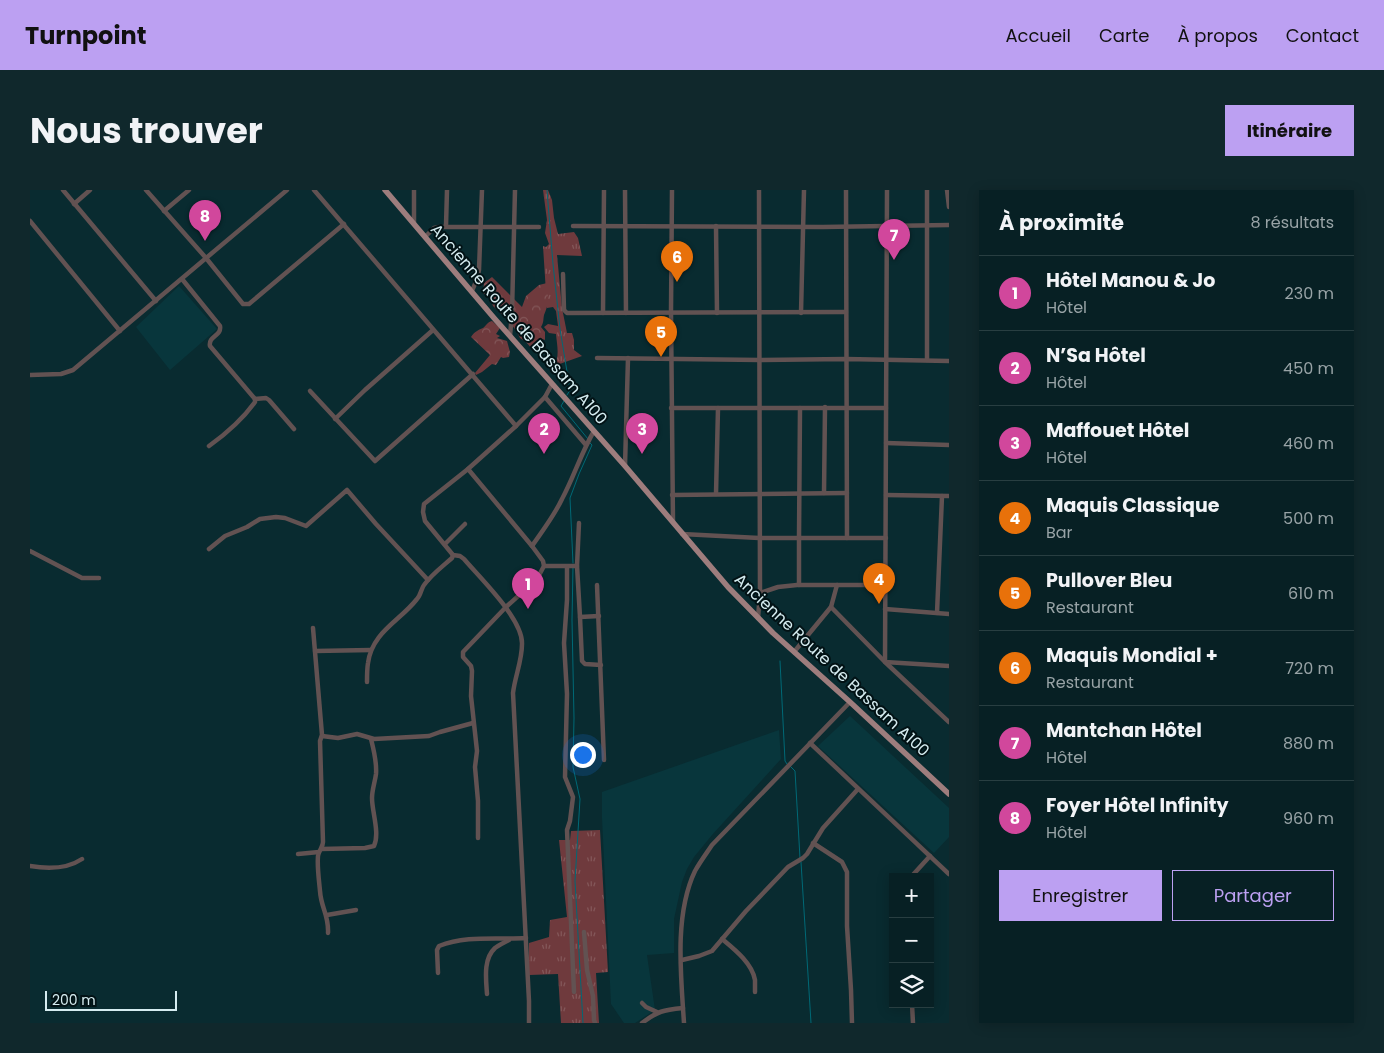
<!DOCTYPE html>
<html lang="fr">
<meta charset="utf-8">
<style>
body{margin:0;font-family:Poppins,sans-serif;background:#10282c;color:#f1f3f6}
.controls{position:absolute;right:15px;bottom:15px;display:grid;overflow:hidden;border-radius:0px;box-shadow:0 2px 12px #0003}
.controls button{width:45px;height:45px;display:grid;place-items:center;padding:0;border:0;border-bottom:1px solid #283e41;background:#072024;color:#f1f3f6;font:25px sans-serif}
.scale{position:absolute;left:15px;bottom:12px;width:132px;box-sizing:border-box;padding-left:5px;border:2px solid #d5ecf0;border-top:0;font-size:14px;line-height:18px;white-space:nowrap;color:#d5ecf0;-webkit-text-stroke:4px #021215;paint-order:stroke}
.you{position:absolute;left:552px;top:564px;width:18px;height:18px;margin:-12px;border:4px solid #fff;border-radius:50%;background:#1a73e8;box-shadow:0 0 0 8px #1a73e833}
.badge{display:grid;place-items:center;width:32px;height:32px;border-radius:50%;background:#bca0f2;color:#fff;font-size:16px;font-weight:700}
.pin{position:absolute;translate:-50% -41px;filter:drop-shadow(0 1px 2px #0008)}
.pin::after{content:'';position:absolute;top:26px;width:18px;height:15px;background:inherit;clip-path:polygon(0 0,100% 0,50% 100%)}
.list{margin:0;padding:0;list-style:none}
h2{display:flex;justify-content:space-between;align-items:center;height:65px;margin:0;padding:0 20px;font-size:21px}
h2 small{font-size:16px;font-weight:400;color:#98a3a6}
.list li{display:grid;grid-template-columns:32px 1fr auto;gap:15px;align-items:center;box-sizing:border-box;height:75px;padding:0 20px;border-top:1px solid #283e41}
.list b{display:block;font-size:19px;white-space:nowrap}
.list p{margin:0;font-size:16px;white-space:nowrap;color:#98a3a6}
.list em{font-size:16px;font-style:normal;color:#98a3a6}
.actions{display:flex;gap:10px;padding:15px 20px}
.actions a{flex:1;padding:11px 0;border:1px solid #bca0f2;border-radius:0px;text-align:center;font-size:18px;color:#bca0f2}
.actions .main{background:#bca0f2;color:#111}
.icon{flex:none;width:28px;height:28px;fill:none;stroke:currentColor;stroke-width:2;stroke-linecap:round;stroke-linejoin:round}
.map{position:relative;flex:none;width:919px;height:833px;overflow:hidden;border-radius:0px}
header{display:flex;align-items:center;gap:30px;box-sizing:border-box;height:70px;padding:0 25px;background:#bca0f2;color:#111}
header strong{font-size:24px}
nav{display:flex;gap:28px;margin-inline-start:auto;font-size:18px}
.intro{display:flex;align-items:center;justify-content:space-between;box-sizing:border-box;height:120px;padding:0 30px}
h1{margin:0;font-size:35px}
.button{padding:12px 22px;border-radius:0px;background:#bca0f2;color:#111;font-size:18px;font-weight:700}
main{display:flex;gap:30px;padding:0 30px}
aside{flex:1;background:#072024;border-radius:0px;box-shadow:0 2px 12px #0003}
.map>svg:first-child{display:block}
.built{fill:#08363c}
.grass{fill:url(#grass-tufts)}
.forest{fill:url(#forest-crowns)}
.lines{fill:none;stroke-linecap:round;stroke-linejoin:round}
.stream{stroke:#006976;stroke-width:1}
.minor{stroke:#625252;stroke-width:4.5}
.major{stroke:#9e7d7d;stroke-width:5.5}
.labels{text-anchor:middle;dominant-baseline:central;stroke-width:4;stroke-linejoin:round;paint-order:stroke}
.street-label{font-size:16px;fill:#d5ecf0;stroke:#021215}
</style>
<header>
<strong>Turnpoint</strong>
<nav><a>Accueil</a><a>Carte</a><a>À propos</a><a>Contact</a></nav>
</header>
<div class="intro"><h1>Nous trouver</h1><a class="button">Itinéraire</a></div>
<main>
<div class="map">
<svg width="919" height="833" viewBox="0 0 919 833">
<defs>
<pattern id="grass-tufts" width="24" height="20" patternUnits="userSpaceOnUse" patternTransform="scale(1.25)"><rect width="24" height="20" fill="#6f3a3d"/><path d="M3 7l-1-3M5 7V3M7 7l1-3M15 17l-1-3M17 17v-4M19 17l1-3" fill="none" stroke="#835759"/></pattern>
<pattern id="forest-crowns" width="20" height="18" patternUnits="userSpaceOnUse" patternTransform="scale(1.25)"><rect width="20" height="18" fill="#6f3a3d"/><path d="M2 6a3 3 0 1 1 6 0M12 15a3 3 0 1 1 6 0" fill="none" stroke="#835759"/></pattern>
</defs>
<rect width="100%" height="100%" fill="#092b30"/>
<g class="built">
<path d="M149,96L187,139L140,180L106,137Z"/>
<path d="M820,526L919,618V647L904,663L788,556Z"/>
<path d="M749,540L751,569L682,645L664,667L657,679L652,692L644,729V763L617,765L625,820L605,833H594L581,814L572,628V602Z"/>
</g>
<g class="grass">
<path d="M513,0H518L522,10L524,28L528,44L544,42L548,48L552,66L527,65L532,118L537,143H542L544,150V160L552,166L524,176C530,167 527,155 526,144L519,143L514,137L518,134L528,136L526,121L523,117L517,118L513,56L516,57L519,54L515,43L517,30Z"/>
<path d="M570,640L578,782L566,783L569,833H531L528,784L499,785V753L519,747L520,730L537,727L529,650H540L541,641Z"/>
</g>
<g class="forest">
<path d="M462,87L492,117L496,106L509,95L517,93C516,101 518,102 518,109C518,115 516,120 514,125C513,130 514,132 511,137L515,142V150L510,148L505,158H501L497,153L490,148L487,142L479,131L463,116L460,108L453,103L454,93Z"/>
<path d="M462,131L470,138L466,144L470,146L467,148L477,151L480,162L479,167L473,168L471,167L466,175L462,174L452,182L446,185L445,183L460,165L441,147C444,142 448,140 453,138C456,136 457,132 462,131Z"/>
</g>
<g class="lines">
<g class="stream">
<path d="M517,0L523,74L530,139L540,200L537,205"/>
<path d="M534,211L531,216L558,249"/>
<path d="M543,373L540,308L549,284L562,255L560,253"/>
<path d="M543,377L542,430L544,528L543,577L550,609L545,691L553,833"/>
<path d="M750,471L755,571L757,574"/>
<path d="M760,576L765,581L770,668"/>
<path d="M771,672L781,833"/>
</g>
<g class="minor">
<path d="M33,0L126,111"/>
<path d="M116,0L176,68L213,114H219L314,34"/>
<path d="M284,0L486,236"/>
<path d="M595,0L596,123"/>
<path d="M642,0L641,122L643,332"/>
<path d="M816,0L817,348"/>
<path d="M857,0L855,472L919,476"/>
<path d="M897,0V170"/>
<path d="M917,0L919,17"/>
<path d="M44,14L60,0"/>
<path d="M134,21L159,0"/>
<path d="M0,31L90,141"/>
<path d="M384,33V0"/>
<path d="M416,36L417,0"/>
<path d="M543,36L793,37L919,35"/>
<path d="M686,36L687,123"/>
<path d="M395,47L404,38L409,37H509"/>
<path d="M533,84L534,120L537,123L816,122"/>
<path d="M152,89L190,136C192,146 178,146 180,156L225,209"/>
<path d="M442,101L447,89L449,80L452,0"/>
<path d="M573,123L574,0"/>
<path d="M771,123L774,0"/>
<path d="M480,146L482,123L485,0"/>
<path d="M567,168L730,170L816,169L919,171"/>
<path d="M0,185L31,184L43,180L257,0"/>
<path d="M280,201L345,271L443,184"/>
<path d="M515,207L556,255"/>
<path d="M225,209L236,208L239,210L264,239"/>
<path d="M641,218H856"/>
<path d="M305,229L335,200L403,140"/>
<path d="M856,253L919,255"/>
<path d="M179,256C197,243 212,230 225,212V209"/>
<path d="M595,276L598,168"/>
<path d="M438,279L502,356L513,371L514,376L507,389L476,417L433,462V467L441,476L442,481L441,506L447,561L445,577L448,611V648"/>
<path d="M794,303L795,217"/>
<path d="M686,304L688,218"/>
<path d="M642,305L817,303"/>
<path d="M856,305L919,306"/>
<path d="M549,333L547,376L550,427L569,426"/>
<path d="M652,344L729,348H856"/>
<path d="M415,354L435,334"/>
<path d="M502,356C513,340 524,326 532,309C544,287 551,263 564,241"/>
<path d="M179,359L195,346L217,337L230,329L246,327L255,328L276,336L317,300L346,334L398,390"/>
<path d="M0,361L52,388H69"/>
<path d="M514,376H547"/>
<path d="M537,377V410L534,453L537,504L535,587L543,607L540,631L537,640L544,802"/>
<path d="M567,395L574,570"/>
<path d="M769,395V348L770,218"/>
<path d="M730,403L748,397L767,395H856"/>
<path d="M801,417L855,472L919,532"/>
<path d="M855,419L919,424"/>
<path d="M907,423L912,306"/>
<path d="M550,427L552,471L555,474L571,475"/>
<path d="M728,428L730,403L729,0"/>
<path d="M283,438L292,545L290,551L293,652C293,657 289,660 288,666C287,677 289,690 290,701C291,718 299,725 298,743"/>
<path d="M285,461L341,460"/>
<path d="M764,462L801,417L807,395"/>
<path d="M337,492C337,486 337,479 338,473C342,442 370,431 387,409C391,405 391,399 394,395C401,385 413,376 422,368L423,365"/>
<path d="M292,546L308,548L327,544L344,549L399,546L410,542L443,533"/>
<path d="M780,553L919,684"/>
<path d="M783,653L812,672L817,682V736L821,800L822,833"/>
<path d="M291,659L335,658L344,656C350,643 342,622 342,608C342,600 345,592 346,584C347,572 344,561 341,549"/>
<path d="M268,664L289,662"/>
<path d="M0,676C17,679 37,679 52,669"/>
<path d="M881,687L900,666"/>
<path d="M297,725L326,720"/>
<path d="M554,742L557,780L563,806L564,830L565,833"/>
<path d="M692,749C704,759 722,773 725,790C725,794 725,798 725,802"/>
<path d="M652,770L669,766L682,761L716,721L758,677L773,668L777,664L793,638L828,599"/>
<path d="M408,783L407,760L409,756C437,745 467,750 496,748"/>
<path d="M457,804C456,789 453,769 465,758C469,755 475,752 479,750"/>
<path d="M612,813L616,817L627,822"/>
<path d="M882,814L883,833"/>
<path d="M499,833V811L483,503C485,486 492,471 492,454C493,429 450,388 434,369L430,366L423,365L395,331L393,322L394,314L438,279L486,236L515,207L522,194"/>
<path d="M612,833C628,821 633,820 653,818"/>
<path d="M654,833C651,786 644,725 665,681C670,672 676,664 682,655L820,512"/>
</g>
<path class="major" d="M355,0L464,128L595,276L698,397L743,443L820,512L919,604"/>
</g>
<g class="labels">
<g class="street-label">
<text transform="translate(489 134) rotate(49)">Ancienne Route de Bassam A100</text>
<text transform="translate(802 475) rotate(43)">Ancienne Route de Bassam A100</text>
</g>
</g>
</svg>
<div class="controls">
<button>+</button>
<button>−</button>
<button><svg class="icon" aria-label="layers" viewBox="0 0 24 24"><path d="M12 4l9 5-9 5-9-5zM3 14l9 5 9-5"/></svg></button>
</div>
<div class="scale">200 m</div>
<div class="you"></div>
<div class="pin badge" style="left:498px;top:419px;background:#d1479c">1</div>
<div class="pin badge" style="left:514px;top:264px;background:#d1479c">2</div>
<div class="pin badge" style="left:612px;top:264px;background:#d1479c">3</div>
<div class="pin badge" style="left:849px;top:414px;background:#e8710a">4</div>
<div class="pin badge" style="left:631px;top:167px;background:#e8710a">5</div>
<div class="pin badge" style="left:647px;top:92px;background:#e8710a">6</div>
<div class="pin badge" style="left:864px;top:70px;background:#d1479c">7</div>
<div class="pin badge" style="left:175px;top:51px;background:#d1479c">8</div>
</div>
<aside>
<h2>À proximité<small>8 résultats</small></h2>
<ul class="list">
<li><span class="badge" style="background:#d1479c">1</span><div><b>Hôtel Manou &amp; Jo</b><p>Hôtel</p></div><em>230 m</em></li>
<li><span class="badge" style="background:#d1479c">2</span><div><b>N’Sa Hôtel</b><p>Hôtel</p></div><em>450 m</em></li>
<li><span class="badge" style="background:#d1479c">3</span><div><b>Maffouet Hôtel</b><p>Hôtel</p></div><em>460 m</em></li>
<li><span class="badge" style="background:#e8710a">4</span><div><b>Maquis Classique</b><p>Bar</p></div><em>500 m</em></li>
<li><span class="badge" style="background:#e8710a">5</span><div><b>Pullover Bleu</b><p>Restaurant</p></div><em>610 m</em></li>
<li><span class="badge" style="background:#e8710a">6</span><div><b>Maquis Mondial +</b><p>Restaurant</p></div><em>720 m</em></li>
<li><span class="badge" style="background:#d1479c">7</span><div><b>Mantchan Hôtel</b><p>Hôtel</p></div><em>880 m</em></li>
<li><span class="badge" style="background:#d1479c">8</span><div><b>Foyer Hôtel Infinity</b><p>Hôtel</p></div><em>960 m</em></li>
</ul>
<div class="actions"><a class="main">Enregistrer</a><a>Partager</a></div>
</aside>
</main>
